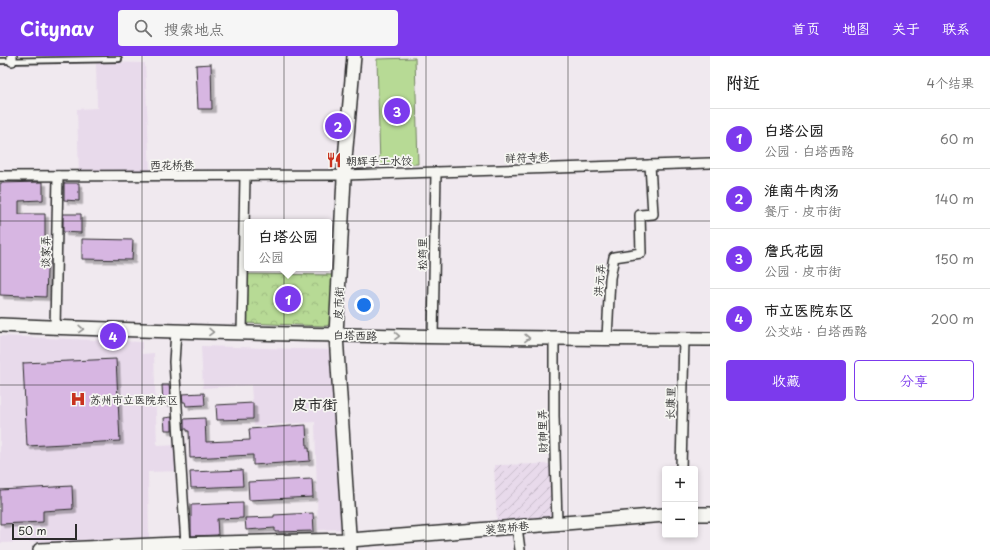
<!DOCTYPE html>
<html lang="zh">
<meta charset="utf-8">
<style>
body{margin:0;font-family:"Playpen Sans","LXGW WenKai TC",sans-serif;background:#f6f6f6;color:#222}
.controls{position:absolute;right:12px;bottom:12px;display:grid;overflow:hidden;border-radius:4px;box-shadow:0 2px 6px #0003}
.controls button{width:36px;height:36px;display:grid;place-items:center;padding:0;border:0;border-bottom:1px solid #e0e0e0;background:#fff;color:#222;font:20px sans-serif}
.scale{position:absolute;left:12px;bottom:10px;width:65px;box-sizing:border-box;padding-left:4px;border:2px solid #2b2b2b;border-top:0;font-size:11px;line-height:14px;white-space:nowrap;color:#2b2b2b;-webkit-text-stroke:3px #f6f6f2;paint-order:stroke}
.you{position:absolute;left:364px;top:249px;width:14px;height:14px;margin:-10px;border:3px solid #fff;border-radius:50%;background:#1a73e8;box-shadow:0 0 0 6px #1a73e833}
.badge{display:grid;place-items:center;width:26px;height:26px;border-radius:50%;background:#7c3aed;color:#fff;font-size:13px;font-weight:700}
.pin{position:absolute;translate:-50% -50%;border:2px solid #fff;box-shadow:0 1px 4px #0006}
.popup{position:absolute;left:244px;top:163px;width:88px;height:52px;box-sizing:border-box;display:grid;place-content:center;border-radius:4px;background:#fff;filter:drop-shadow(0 1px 3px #0005);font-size:13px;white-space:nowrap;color:#767676}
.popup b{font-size:15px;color:#222}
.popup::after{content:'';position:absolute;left:50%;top:100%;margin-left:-8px;border:8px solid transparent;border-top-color:#fff}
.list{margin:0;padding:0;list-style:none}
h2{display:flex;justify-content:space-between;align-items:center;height:52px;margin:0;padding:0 16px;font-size:17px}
h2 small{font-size:13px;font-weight:400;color:#767676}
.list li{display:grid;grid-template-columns:26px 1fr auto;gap:12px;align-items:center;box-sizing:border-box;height:60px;padding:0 16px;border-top:1px solid #e0e0e0}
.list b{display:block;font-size:15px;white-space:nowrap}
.list p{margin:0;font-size:13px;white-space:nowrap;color:#767676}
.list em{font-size:13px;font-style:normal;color:#767676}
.actions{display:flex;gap:8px;padding:12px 16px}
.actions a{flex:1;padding:9px 0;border:1px solid #7c3aed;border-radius:4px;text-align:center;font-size:14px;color:#7c3aed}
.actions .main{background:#7c3aed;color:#fff}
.icon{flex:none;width:22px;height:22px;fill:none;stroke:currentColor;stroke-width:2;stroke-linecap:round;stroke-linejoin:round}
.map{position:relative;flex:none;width:710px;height:494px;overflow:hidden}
header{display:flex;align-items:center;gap:24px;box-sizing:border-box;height:56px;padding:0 20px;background:#7c3aed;color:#fff}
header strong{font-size:19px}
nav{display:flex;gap:22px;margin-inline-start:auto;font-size:14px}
.search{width:280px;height:36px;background:#f6f6f6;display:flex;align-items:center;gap:10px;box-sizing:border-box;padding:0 14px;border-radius:4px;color:#767676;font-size:15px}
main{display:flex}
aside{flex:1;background:#fff}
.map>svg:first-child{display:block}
.built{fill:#e8daeb}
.industrial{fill:url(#industrial-furrows)}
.park{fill:url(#park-crowns);stroke:#718260}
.garden{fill:#b7da95;stroke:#718260}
.building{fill:#d7b6e2;stroke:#2b2b2b;filter:url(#shadow)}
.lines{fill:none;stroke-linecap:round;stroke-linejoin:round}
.lane-casing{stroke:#2b2b2b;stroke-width:8}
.street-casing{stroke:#2b2b2b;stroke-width:12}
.secondary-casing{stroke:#2b2b2b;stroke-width:16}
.lane{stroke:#f6f6f2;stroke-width:4.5}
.street{stroke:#f6f6f2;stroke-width:9}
.secondary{stroke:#f6f6f2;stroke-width:13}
.oneway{stroke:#90908e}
.grid{fill:none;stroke:#2b2b2b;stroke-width:1;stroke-opacity:0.55}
.labels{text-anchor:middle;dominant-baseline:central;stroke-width:3.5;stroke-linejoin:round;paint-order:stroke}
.street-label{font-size:11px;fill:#2b2b2b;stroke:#f6f6f2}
.poi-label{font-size:11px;fill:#2b2b2b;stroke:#f6f6f2;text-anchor:start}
.district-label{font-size:15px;font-weight:bold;fill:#2b2b2b;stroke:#f6f6f2}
</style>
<header>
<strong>Citynav</strong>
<div class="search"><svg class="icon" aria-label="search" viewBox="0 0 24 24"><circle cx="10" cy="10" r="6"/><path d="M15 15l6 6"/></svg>搜索地点</div>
<nav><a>首页</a><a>地图</a><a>关于</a><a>联系</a></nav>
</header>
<main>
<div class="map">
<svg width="710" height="494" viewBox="0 0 710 494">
<defs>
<pattern id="industrial-furrows" width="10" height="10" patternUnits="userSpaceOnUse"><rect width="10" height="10" fill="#e8daeb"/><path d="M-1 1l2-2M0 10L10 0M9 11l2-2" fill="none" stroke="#c7bbca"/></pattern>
<pattern id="park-crowns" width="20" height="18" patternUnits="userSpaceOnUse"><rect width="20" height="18" fill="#b7da95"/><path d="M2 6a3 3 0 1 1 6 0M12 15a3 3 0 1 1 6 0" fill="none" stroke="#9ebb81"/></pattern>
<filter id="shadow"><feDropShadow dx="3.5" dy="3.5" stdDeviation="0" flood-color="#0004"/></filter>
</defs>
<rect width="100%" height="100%" fill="#f0e9ef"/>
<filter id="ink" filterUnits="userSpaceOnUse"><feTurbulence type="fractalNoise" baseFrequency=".025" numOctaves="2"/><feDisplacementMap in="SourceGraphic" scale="8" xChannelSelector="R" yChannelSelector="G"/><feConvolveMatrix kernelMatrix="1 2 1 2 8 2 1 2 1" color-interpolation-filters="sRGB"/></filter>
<g filter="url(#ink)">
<g class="built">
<path d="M96,6L145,7L150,118H79L77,53L97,52Z"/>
<path d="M0,280L142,286V298L154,297L157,390L180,389L181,415L148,416L149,482L0,487Z"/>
<path d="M201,290L333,294L344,473L318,474L315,366L254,370L251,329L203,332Z"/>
</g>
<path class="industrial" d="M550,408L552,463L497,468L494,409Z"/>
<path class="park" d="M244,218L333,219L331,268L326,270L243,267Z"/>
<path class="garden" d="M415,2L418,108L380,109L377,3Z"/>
<g class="building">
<path d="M211,8L212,53H198L196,9Z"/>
<path d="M43,126V144L19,145V158H45V189H48L46,241L0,239V127Z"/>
<path d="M64,127H79V145L64,144Z"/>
<path d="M63,158H81V177L63,176Z"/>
<path d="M82,183L133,184L132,204L82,203Z"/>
<path d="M116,303L120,385L27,390L23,307Z"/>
<path d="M162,329H169L171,346L163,347Z"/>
<path d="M204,337L205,349L186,350L185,346H183L182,338Z"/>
<path d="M253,347V363L217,364L216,349Z"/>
<path d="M172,361V374H165L164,362Z"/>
<path d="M205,362L206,386L250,384L249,373L306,369L307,392H309L310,405L253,409V399L190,402L189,375H187V373H184V363Z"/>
<path d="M242,414L243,430L191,432L190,416Z"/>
<path d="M312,423L313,441L249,444L248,426Z"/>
<path d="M72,430L73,453L43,455V466L0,468V434Z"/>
<path d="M243,447V462L217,463L218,479L191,480V449Z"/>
<path d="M313,457L314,475L275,476V472L246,474L245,462L274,461V459Z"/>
</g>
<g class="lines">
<g class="lane-casing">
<path id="lane" d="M0,5L119,3"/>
</g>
<g class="street-casing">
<g id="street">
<path d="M12,5V0"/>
<path d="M0,120L344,119L710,107"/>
<path d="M55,272L58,120"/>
<path d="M176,275L174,306L186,488"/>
<path d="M242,277L245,120"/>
<path d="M433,281L436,116"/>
<path d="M554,282V360L557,467"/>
<path d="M607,282L610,222L614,201L641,197L640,159L653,158L650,109"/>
<path d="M681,413L684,283"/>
<path d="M517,471L520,494"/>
</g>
</g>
<g class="secondary-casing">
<g id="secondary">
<path d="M0,269C237,279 473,282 710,283"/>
<path d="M695,458H710"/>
<path d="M40,494L176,488L350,484L665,459"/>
<path d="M350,494L336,279L345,103L354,0"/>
</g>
</g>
<use href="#lane" class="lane"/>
<use href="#street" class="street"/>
<use href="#secondary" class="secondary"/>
</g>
<defs><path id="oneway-chevron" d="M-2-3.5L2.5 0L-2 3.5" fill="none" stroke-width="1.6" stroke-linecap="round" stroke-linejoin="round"/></defs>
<g class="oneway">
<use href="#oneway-chevron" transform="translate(81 273) rotate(2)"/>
<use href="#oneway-chevron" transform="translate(211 276) rotate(1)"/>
<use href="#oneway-chevron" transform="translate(397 280) rotate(1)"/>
<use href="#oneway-chevron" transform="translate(527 282) rotate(1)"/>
</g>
</g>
<path class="grid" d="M142,0V494M284,0V494M426,0V494M568,0V494M0,165H710M0,329H710"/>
<defs>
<g id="restaurant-bare" transform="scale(1.2)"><path d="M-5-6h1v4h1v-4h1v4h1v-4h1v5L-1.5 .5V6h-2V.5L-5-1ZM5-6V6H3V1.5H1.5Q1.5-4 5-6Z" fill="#c8321e" stroke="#f6f6f2" stroke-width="2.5" paint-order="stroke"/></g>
<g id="hospital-bare" transform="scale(1.2)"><path d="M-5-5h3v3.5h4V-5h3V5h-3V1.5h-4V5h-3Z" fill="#c8321e" stroke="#f6f6f2" stroke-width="2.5" paint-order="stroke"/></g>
</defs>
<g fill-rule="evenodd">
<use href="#restaurant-bare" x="334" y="104"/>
<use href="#hospital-bare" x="78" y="343"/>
</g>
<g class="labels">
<g class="street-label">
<text transform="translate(527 101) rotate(-2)">祥符寺巷</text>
<text x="172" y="108">西花桥巷</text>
<text transform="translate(45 196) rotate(-89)">谈家弄</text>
<text transform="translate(422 198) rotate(-89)">松筠里</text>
<text transform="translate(599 224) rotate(-84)">洪元弄</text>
<text transform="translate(338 247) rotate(-87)">皮市街</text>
<text transform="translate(355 279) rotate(1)">白塔西路</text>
<text transform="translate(670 347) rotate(-88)">长康里</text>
<text transform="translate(542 375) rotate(-91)">财神里弄</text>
<text transform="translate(507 471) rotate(-5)">装驾桥巷</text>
</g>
<g class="poi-label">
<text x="346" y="104">朝辉手工水饺</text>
<text x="90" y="343">苏州市立医院东区</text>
</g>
<g class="district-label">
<text x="315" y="347">皮市街</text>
</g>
</g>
</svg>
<div class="controls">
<button>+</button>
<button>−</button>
</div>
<div class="scale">50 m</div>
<div class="you"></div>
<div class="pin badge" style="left:288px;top:243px">1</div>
<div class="popup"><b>白塔公园</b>公园</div>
<div class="pin badge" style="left:338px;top:70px">2</div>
<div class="pin badge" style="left:397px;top:55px">3</div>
<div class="pin badge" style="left:113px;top:280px">4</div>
</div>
<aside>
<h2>附近<small>4个结果</small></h2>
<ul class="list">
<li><span class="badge">1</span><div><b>白塔公园</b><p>公园 · 白塔西路</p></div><em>60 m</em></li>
<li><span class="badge">2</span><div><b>淮南牛肉汤</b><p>餐厅 · 皮市街</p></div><em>140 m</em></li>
<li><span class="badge">3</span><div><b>詹氏花园</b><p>公园 · 皮市街</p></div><em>150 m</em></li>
<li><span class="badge">4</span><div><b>市立医院东区</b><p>公交站 · 白塔西路</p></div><em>200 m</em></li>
</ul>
<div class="actions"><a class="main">收藏</a><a>分享</a></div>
</aside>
</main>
